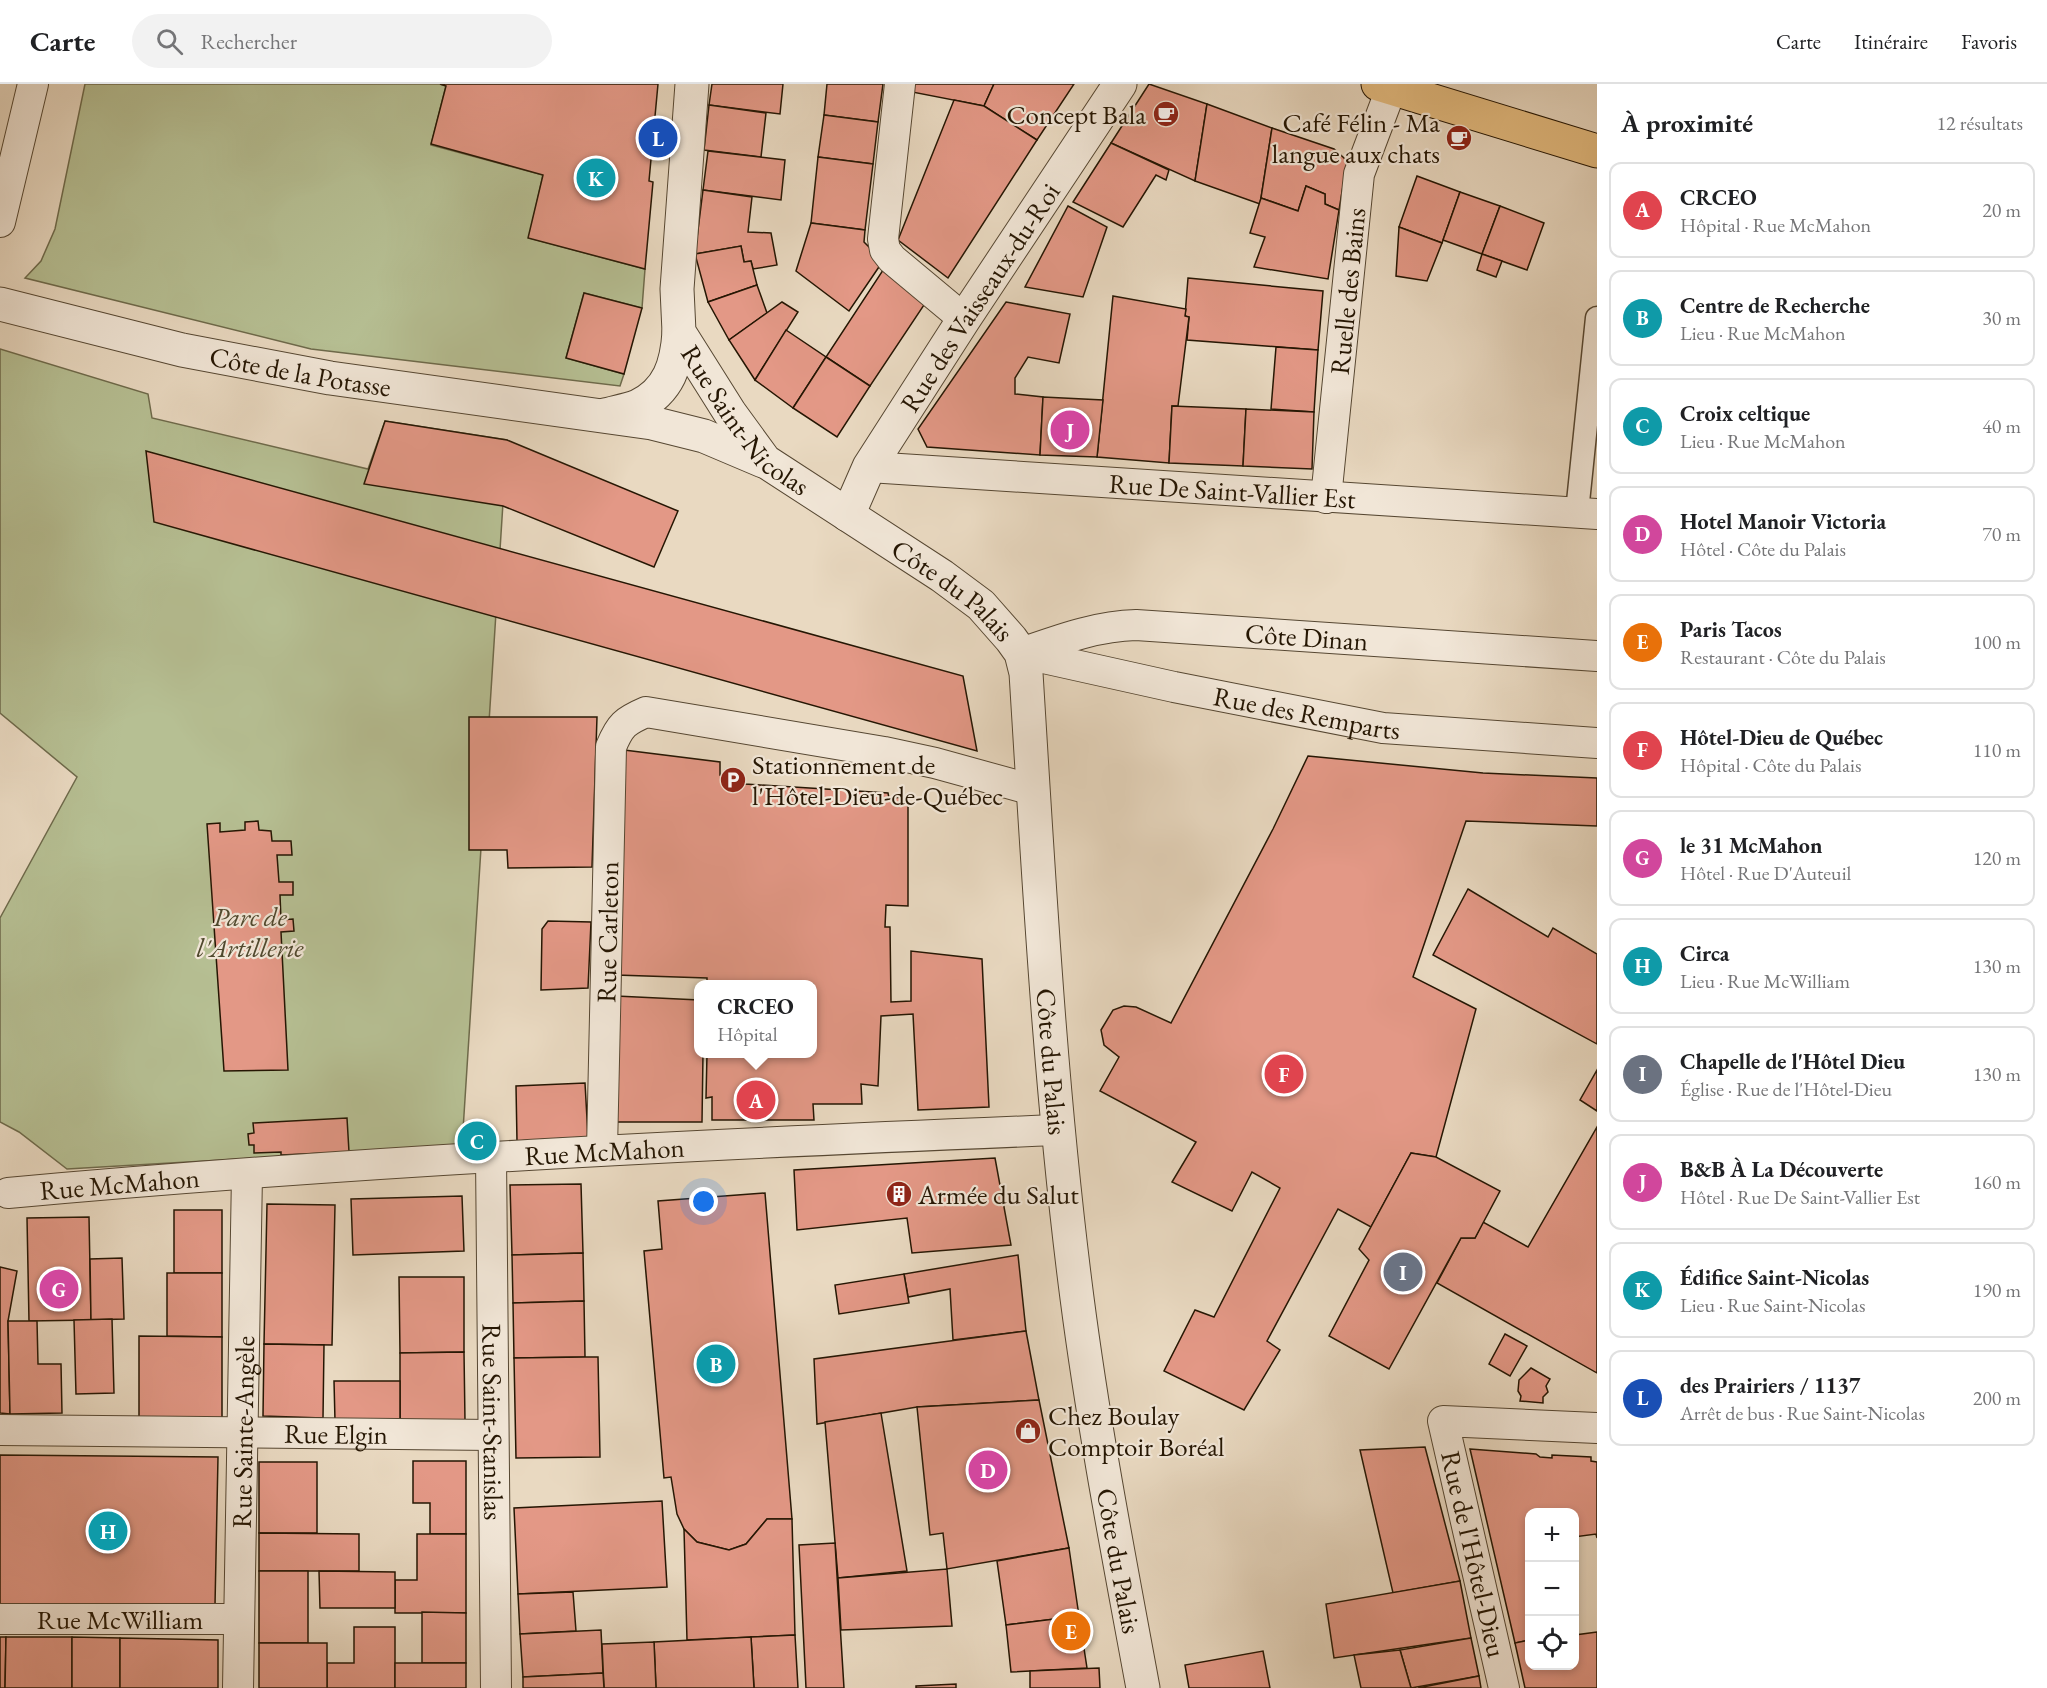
<!DOCTYPE html>
<html lang="fr">
<meta charset="utf-8">
<style>
body{margin:0;font-family:"EB Garamond",serif;background:#f2f2f2;color:#202124}
.controls{position:absolute;right:18px;bottom:18px;display:grid;overflow:hidden;border-radius:12px;box-shadow:0 3px 9px #0003}
.controls button{width:54px;height:54px;display:grid;place-items:center;padding:0;border:0;border-bottom:2px solid #e0e0e0;background:#fff;color:#202124;font:30px sans-serif}
.you{position:absolute;left:704px;top:1118px;width:21px;height:21px;margin:-15px;border:4px solid #fff;border-radius:50%;background:#1a73e8;box-shadow:0 0 0 9px #1a73e833}
.badge{display:grid;place-items:center;width:39px;height:39px;border-radius:50%;background:#8f2418;color:#fff;font-size:20px;font-weight:700}
.pin{position:absolute;translate:-50% -50%;border:3px solid #fff;box-shadow:0 2px 6px #0006}
.popup{position:absolute;left:694px;top:896px;width:123px;height:78px;box-sizing:border-box;display:grid;place-content:center;border-radius:12px;background:#fff;filter:drop-shadow(0 2px 4px #0005);font-size:20px;white-space:nowrap;color:#757577}
.popup b{font-size:22px;color:#202124}
.popup::after{content:'';position:absolute;left:50%;top:100%;margin-left:-12px;border:12px solid transparent;border-top-color:#fff}
.list{margin:0;padding:0;list-style:none}
h2{display:flex;justify-content:space-between;align-items:center;height:78px;margin:0;padding:0 24px;font-size:26px}
h2 small{font-size:20px;font-weight:400;color:#757577}
.list li{display:grid;grid-template-columns:39px 1fr auto;gap:18px;align-items:center;box-sizing:border-box;height:96px;margin:0 12px 12px;padding:0 12px;border:2px solid #e0e0e0;border-radius:12px}
.list b{display:block;font-size:22px;white-space:nowrap}
.list p{margin:0;font-size:20px;white-space:nowrap;color:#757577}
.list em{font-size:20px;font-style:normal;color:#757577}
.icon{flex:none;width:33px;height:33px;fill:none;stroke:currentColor;stroke-width:2;stroke-linecap:round;stroke-linejoin:round}
.map{position:relative;flex:none;width:1597px;height:1604px;overflow:hidden}
header{display:flex;align-items:center;gap:36px;box-sizing:border-box;height:84px;padding:0 30px;background:#fff;border-bottom:2px solid #e0e0e0}
header strong{font-size:28px}
nav{display:flex;gap:33px;margin-inline-start:auto;font-size:21px}
.search{width:420px;height:54px;background:#f2f2f2;display:flex;align-items:center;gap:15px;box-sizing:border-box;padding:0 21px;border-radius:33px;color:#757577;font-size:22px}
main{display:flex}
aside{flex:1;background:#fff}
.map>svg:first-child{display:block}
.green{fill:#b6bf93;stroke:#6e6a4b;stroke-width:1.5}
.building{fill:#e39886;stroke:#251603;stroke-width:1.5}
.lines{fill:none;stroke-linecap:round;stroke-linejoin:round}
.pedestrian-casing{stroke:#564732;stroke-width:25}
.minor-casing{stroke:#564732;stroke-width:32}
.tertiary-casing{stroke:#564732;stroke-width:35}
.primary-casing{stroke:#251603;stroke-width:35}
.pedestrian{stroke:#f1e6d7;stroke-width:22}
.minor{stroke:#f1e6d7;stroke-width:30}
.tertiary{stroke:#f1e6d7;stroke-width:33}
.primary{stroke:#e4bc80;stroke-width:33}
.labels{text-anchor:middle;dominant-baseline:central;stroke-width:4.5;stroke-linejoin:round;paint-order:stroke}
.poi-label{font-size:27px;fill:#251603;stroke:#f1e6d7;text-anchor:start}
.street-label{font-size:27px;fill:#251603;stroke:#f1e6d7}
.park-label{font-size:27px;font-style:italic;fill:#50492e;stroke:#f1e6d7}
</style>
<header>
<strong>Carte</strong>
<div class="search"><svg class="icon" aria-label="search" viewBox="0 0 24 24"><circle cx="10" cy="10" r="6"/><path d="M15 15l6 6"/></svg>Rechercher</div>
<nav><a>Carte</a><a>Itinéraire</a><a>Favoris</a></nav>
</header>
<main>
<div class="map">
<svg width="1597" height="1604" viewBox="0 0 1597 1604">
<rect width="100%" height="100%" fill="#e9d9c1"/>
<filter id="stains"><feTurbulence type="fractalNoise" baseFrequency=".00333" numOctaves="4"/><feColorMatrix values="0 0 0 0 .2 0 0 0 0 .09 0 0 0 0 .02 0 0 0 .5 -.17"/></filter>
<radialGradient id="worn" r=".72"><stop offset=".6" stop-color="#630" stop-opacity="0"/><stop offset="1" stop-color="#630" stop-opacity=".3"/></radialGradient>
<g class="green">
<path d="M85,0H440L446,2L431,61L543,91L529,154L645,185L642,224L584,209L566,274L624,290L620,302L311,265L25,194L41,177L55,145Z"/>
<path d="M0,265L148,310L152,334L368,385L385,337L507,356L462,1062L67,1085L19,1048L0,1038V834L77,693L0,629Z"/>
</g>
<g class="building">
<path d="M440,0H658L649,97L653,98L645,185L528,154L543,91L431,60L446,2Z"/>
<path d="M712,0H783L780,30L709,21Z"/>
<path d="M827,0H883L878,38L824,31Z"/>
<path d="M913,0H994L984,22L912,8Z"/>
<path d="M994,0H1074L1037,56L984,22Z"/>
<path d="M1149,0L1207,20L1195,97L1111,59Z"/>
<path d="M954,16L984,22L1037,56L948,194L898,156Z"/>
<path d="M1207,20L1272,44L1260,120L1195,97Z"/>
<path d="M709,21L766,29L761,73L704,66Z"/>
<path d="M824,31L878,38L873,80L818,73Z"/>
<path d="M1272,44L1334,65L1344,74L1347,78L1339,126L1325,120V110L1306,102L1298,127L1261,114Z"/>
<path d="M1111,59L1169,86L1166,96L1156,91L1123,143L1073,118Z"/>
<path d="M708,67L785,76L781,116L703,106Z"/>
<path d="M818,73L873,80L865,146L811,139Z"/>
<path d="M1417,92L1460,108L1442,159L1399,143Z"/>
<path d="M1306,102L1325,110V120L1339,126L1328,195L1254,183L1265,153L1250,149L1261,114L1298,127Z"/>
<path d="M703,106L752,113L748,148L771,149L777,181L753,185L751,177L744,178L741,162L695,170Z"/>
<path d="M1460,108L1500,122L1482,170L1443,156Z"/>
<path d="M1068,122L1107,143L1083,213L1025,203Z"/>
<path d="M1500,122L1544,139L1527,186L1482,170Z"/>
<path d="M811,139L865,146L864,158L883,177L849,227L796,187Z"/>
<path d="M1399,143L1442,159L1427,197L1396,192Z"/>
<path d="M741,162L744,178L751,177L757,201L708,218L695,170Z"/>
<path d="M1482,170L1502,177L1496,193L1477,186Z"/>
<path d="M887,180L928,215L870,302L826,273Z"/>
<path d="M1188,194L1323,207L1318,266L1187,256L1189,233L1185,232Z"/>
<path d="M757,201L767,229L729,256L708,218Z"/>
<path d="M584,209L642,224L624,290L566,274Z"/>
<path d="M1113,212L1186,225L1185,232L1189,233L1178,322H1172L1169,379L1097,373Z"/>
<path d="M782,218L798,228L755,296L729,256Z"/>
<path d="M1006,218L1070,230L1059,279L1028,273L1015,294V310L1043,313L1040,371L927,363L918,345Z"/>
<path d="M786,246L826,273L793,324L755,296Z"/>
<path d="M1276,263L1318,266L1314,328L1271,325Z"/>
<path d="M826,273L870,302L837,353L793,324Z"/>
<path d="M1043,313L1103,316L1097,373L1040,371Z"/>
<path d="M1172,322L1246,325L1243,382L1169,379Z"/>
<path d="M1246,325L1314,328L1312,385L1243,382Z"/>
<path d="M385,337L507,356L678,427L654,483L503,422L364,400Z"/>
<path d="M146,367L963,592L977,667L154,438Z"/>
<path d="M469,633H597L592,783L508,784L507,766H469Z"/>
<path d="M624,666L720,678V691L743,693L745,700L888,709L889,714L908,713V822L886,821L885,843H890L891,918L911,917V867L982,875L989,1023L918,1026L913,930L881,932L878,1002L861,1000L862,1020H813L814,1036H712V1013L706,1014L707,970H813V900H707V894L616,891Z"/>
<path d="M1308,672L1483,689L1597,694V742L1466,737L1413,893L1476,925L1436,1073L1411,1069L1371,1143L1338,1125L1267,1257L1280,1266L1244,1326L1164,1287L1195,1226L1214,1233L1280,1104L1252,1088L1232,1127L1172,1098L1196,1058L1100,1007L1119,973L1104,961L1101,946L1113,926L1124,922L1136,923L1171,939L1273,745Z"/>
<path d="M258,737L259,746L271,747L272,757H291L292,771H277L279,798H293V811H280L281,836L293,835L294,847L281,848L288,986L224,987L207,740L220,739V748L245,746V738Z"/>
<path d="M1468,805L1548,853L1553,844L1597,870V960L1433,871Z"/>
<path d="M548,837L591,838L588,904L541,906L542,845Z"/>
<path d="M616,912L699,916V970H703L702,1038H610Z"/>
<path d="M1597,986V1027L1580,1016Z"/>
<path d="M585,999L588,1053L517,1057L516,1002Z"/>
<path d="M347,1034L349,1068L281,1071V1068L254,1069V1061H249L248,1050L254,1049L253,1039Z"/>
<path d="M1597,1043V1289L1437,1199L1461,1154H1475L1483,1138L1528,1163Z"/>
<path d="M1411,1069L1436,1073L1500,1107L1475,1154H1461L1389,1285L1329,1252L1369,1176L1359,1165Z"/>
<path d="M995,1074L1011,1161L912,1169L907,1134L797,1146L794,1086Z"/>
<path d="M581,1100L583,1169L512,1171L510,1101Z"/>
<path d="M765,1109L792,1435H767L746,1460L729,1466L697,1458L684,1445L677,1430L671,1393L664,1394L644,1167L662,1165L658,1117Z"/>
<path d="M462,1112L464,1167L353,1171L351,1115Z"/>
<path d="M267,1120L335,1121L332,1261L264,1260Z"/>
<rect x="174" y="1126" width="48" height="63"/>
<path d="M89,1133L91,1236L29,1237L27,1134Z"/>
<path d="M583,1169L584,1217L513,1219L512,1171Z"/>
<path d="M1018,1171L1026,1247L953,1256L950,1205L908,1213L904,1190Z"/>
<path d="M122,1174L124,1235L91,1236L90,1175Z"/>
<path d="M0,1183L17,1187L8,1237L10,1330L0,1329Z"/>
<path d="M167,1189H222V1253L167,1252Z"/>
<path d="M904,1190L909,1219L839,1230L835,1201Z"/>
<path d="M399,1193H464V1268L400,1269Z"/>
<path d="M584,1217L585,1273L514,1274L513,1219Z"/>
<path d="M112,1235L114,1309L76,1310L74,1236Z"/>
<path d="M8,1237H37L38,1280H61L62,1329L10,1330Z"/>
<path d="M1026,1247L1039,1316L917,1323L817,1340L814,1275Z"/>
<path d="M1505,1250L1527,1262L1510,1292L1489,1280Z"/>
<path d="M139,1252L222,1253V1336H139Z"/>
<path d="M264,1260L324,1261L323,1334L263,1332Z"/>
<path d="M464,1268L465,1337H400V1269Z"/>
<path d="M585,1273H598L600,1373L516,1374L514,1274Z"/>
<path d="M1531,1284L1550,1295L1546,1302L1548,1308L1543,1313V1319L1520,1317L1521,1312L1518,1307L1519,1296Z"/>
<path d="M334,1297H400V1337H335Z"/>
<path d="M1039,1316L1069,1464L947,1485L943,1449L930,1451L917,1323Z"/>
<path d="M881,1329L907,1487L838,1494L825,1338Z"/>
<path d="M1425,1363L1460,1497L1393,1509L1360,1366Z"/>
<path d="M1470,1365L1536,1370L1540,1373L1552,1374V1371L1591,1373V1377L1597,1378V1454L1596,1450L1574,1453V1428H1530V1556L1515,1559Z"/>
<path d="M0,1371L218,1373L215,1521H0Z"/>
<path d="M413,1377H466V1450H430V1419H413Z"/>
<rect x="259" y="1378" width="58" height="71"/>
<path d="M662,1417L667,1503L518,1510L514,1424Z"/>
<path d="M767,1435H792L795,1551L687,1556L684,1445L697,1458L729,1466L746,1460Z"/>
<path d="M259,1449L359,1450V1487H259Z"/>
<path d="M417,1450H466V1529H395V1496H417Z"/>
<path d="M835,1459L844,1604H806L799,1461Z"/>
<path d="M1069,1464L1079,1532L1006,1541L997,1477Z"/>
<path d="M947,1485L952,1542L841,1546L838,1494Z"/>
<rect x="259" y="1487" width="49" height="72"/>
<path d="M319,1487L395,1488V1524H320Z"/>
<path d="M1460,1497L1471,1554L1334,1574L1326,1520Z"/>
<path d="M573,1508L576,1547L520,1550L518,1510Z"/>
<path d="M422,1528L466,1529V1579H422Z"/>
<path d="M1079,1532L1087,1584L1011,1588L1006,1541Z"/>
<path d="M354,1543H395V1604H327V1579H354Z"/>
<path d="M601,1546L603,1589L523,1593L520,1550Z"/>
<path d="M1597,1548V1604H1525L1515,1559L1530,1556V1582H1574L1575,1551Z"/>
<path d="M795,1551L798,1604H754L751,1553Z"/>
<path d="M0,1553H6L5,1604H0Z"/>
<path d="M6,1553H72V1604H5Z"/>
<path d="M72,1553L120,1554V1604H72Z"/>
<path d="M751,1553L754,1604H656L654,1558Z"/>
<path d="M120,1554L218,1556V1604H120Z"/>
<path d="M1471,1554L1479,1592L1411,1604L1400,1566Z"/>
<path d="M654,1558L656,1604H604L602,1560Z"/>
<rect x="259" y="1559" width="68" height="45"/>
<path d="M1400,1566L1411,1604H1361L1354,1571Z"/>
<path d="M1263,1567L1270,1604H1189L1185,1581Z"/>
<rect x="395" y="1579" width="71" height="25"/>
<path d="M1099,1584L1100,1604H1030V1587Z"/>
<path d="M603,1589L604,1604H523V1593Z"/>
<path d="M1479,1592L1481,1604H1418Z"/>
<path d="M956,1600V1604H916V1602Z"/>
</g>
<g class="lines">
<g class="pedestrian-casing">
<path id="pedestrian" d="M1577,428L1597,234"/>
</g>
<g class="minor-casing">
<g id="minor">
<path d="M900,0L883,155L885,166L892,175L964,235"/>
<path d="M0,138L33,0"/>
<path id="s1" d="M869,383L1597,430"/>
<path id="s2" d="M1326,414L1359,90L1393,0"/>
<path id="s3" d="M1021,569L1174,603L1383,644L1597,659"/>
<path id="s4" d="M1021,569C1059,556 1096,542 1136,541L1597,572"/>
<path id="s5" d="M602,1066L611,663C620,641 625,637 646,628L884,668L935,679L1033,706"/>
<path id="s6" d="M491,1072L496,1604"/>
<path id="s7" d="M8,1109C357,1077 707,1060 1058,1046"/>
<path id="s8" d="M0,1346L493,1351"/>
<path id="s9" d="M0,1535H239"/>
<path id="s10" d="M238,1604L247,1090"/>
<path d="M1504,1604L1443,1337L1597,1344"/>
</g>
</g>
<g class="tertiary-casing">
<g id="tertiary">
<path id="s11" d="M692,0L677,205L679,248L730,329L765,377L942,492L981,521L1011,555L1021,569L1026,589C1039,797 1050,1006 1077,1214C1094,1345 1119,1474 1143,1604"/>
<path id="s12" d="M0,220L182,266L330,294L652,339L704,352L763,377"/>
<path d="M605,331C616,328 628,326 638,322C669,307 677,280 679,248"/>
<path id="s13" d="M848,431L869,383L964,235L1120,0"/>
</g>
</g>
<g class="primary-casing">
<path id="primary" d="M1378,0L1597,67"/>
</g>
<use href="#pedestrian" class="pedestrian"/>
<use href="#minor" class="minor"/>
<use href="#tertiary" class="tertiary"/>
<use href="#primary" class="primary"/>
</g>
<defs>
<g id="cafe-disc" transform="scale(1.35)"><circle r="9.5" fill="#8f2418" stroke="#f1e6d7"/><path d="M-5.5-4.5H6V0H3Q3 3.5 0 3.5H-2.5Q-5.5 3.5-5.5 0ZM3-3.2v2h1.7v-2ZM-6 4.5H4V6H-6Z" fill="#fff"/></g>
<g id="parking-disc" transform="scale(1.35)"><circle r="9.5" fill="#8f2418" stroke="#f1e6d7"/><path d="M-3.5-5.5H1a3.5 3.5 0 0 1 0 7H-1V5.5H-3.5ZM-1-3.4V-.6H.8a1.4 1.4 0 0 0 0-2.8Z" fill="#fff"/></g>
<g id="building-disc" transform="scale(1.35)"><circle r="9.5" fill="#8f2418" stroke="#f1e6d7"/><path d="M-4-6H4V6H1V3H-1V6H-4ZM-2.5-4.3h1.7v1.8h-1.7ZM.8-4.3h1.7v1.8H.8ZM-2.5-1h1.7V.8h-1.7ZM.8-1h1.7V.8H.8Z" fill="#fff"/></g>
<g id="shop-disc" transform="scale(1.35)"><circle r="9.5" fill="#8f2418" stroke="#f1e6d7"/><path d="M-5-2.5h2.3a2.7 3.5 0 0 1 5.4 0H5L5.5 6h-11ZM-1.5-2.5h3a1.5 2.3 0 0 0-3 0Z" fill="#fff"/></g>
</defs>
<g fill-rule="evenodd">
<use href="#cafe-disc" x="1166" y="30"/>
<use href="#cafe-disc" x="1459" y="54"/>
<use href="#parking-disc" x="733" y="696"/>
<use href="#building-disc" x="899" y="1110"/>
<use href="#shop-disc" x="1028" y="1347"/>
</g>
<g class="labels">
<g class="poi-label">
<text x="1146" y="30" text-anchor="end">Concept Bala</text>
<text x="1440" y="38" text-anchor="end">Café Félin - Ma<tspan x="1440" dy="31">langue aux chats</tspan></text>
<text x="752" y="680">Stationnement de<tspan x="752" dy="31">l'Hôtel-Dieu-de-Québec</tspan></text>
<text x="918" y="1110">Armée du Salut</text>
<text x="1048" y="1331">Chez Boulay<tspan x="1048" dy="31">Comptoir Boréal</tspan></text>
</g>
<g class="street-label">
<text stroke="none"><textPath href="#s2" startOffset="208">Ruelle des Bains</textPath></text>
<text stroke="none"><textPath href="#s13" startOffset="255">Rue des Vaisseaux-du-Roi</textPath></text>
<text stroke="none"><textPath href="#s12" startOffset="308">Côte de la Potasse</textPath></text>
<text stroke="none"><textPath href="#s11" startOffset="360">Rue Saint-Nicolas</textPath></text>
<text stroke="none"><textPath href="#s1" startOffset="364">Rue De Saint-Vallier Est</textPath></text>
<text stroke="none"><textPath href="#s11" startOffset="632">Côte du Palais</textPath></text>
<text stroke="none"><textPath href="#s4" startOffset="290">Côte Dinan</textPath></text>
<text stroke="none"><textPath href="#s3" startOffset="292">Rue des Remparts</textPath></text>
<text stroke="none"><textPath href="#s5" startOffset="218">Rue Carleton</textPath></text>
<text stroke="none"><textPath href="#s11" startOffset="1136">Côte du Palais</textPath></text>
<text stroke="none"><textPath href="#s7" startOffset="598">Rue McMahon</textPath></text>
<text stroke="none"><textPath href="#s7" startOffset="112">Rue McMahon</textPath></text>
<text stroke="none"><textPath href="#s6" startOffset="266">Rue Saint-Stanislas</textPath></text>
<text stroke="none"><textPath href="#s10" startOffset="256">Rue Sainte-Angèle</textPath></text>
<text stroke="none"><textPath href="#s8" startOffset="336">Rue Elgin</textPath></text>
<text transform="translate(1474 1470) rotate(77)">Rue de l'Hôtel-Dieu</text>
<text stroke="none"><textPath href="#s11" startOffset="1640">Côte du Palais</textPath></text>
<text stroke="none"><textPath href="#s9" startOffset="120">Rue McWilliam</textPath></text>
</g>
<g class="park-label">
<text x="250" y="832">Parc de<tspan x="250" dy="31">l'Artillerie</tspan></text>
</g>
</g>
<rect width="100%" height="100%" filter="url(#stains)"/>
<rect width="100%" height="100%" fill="url(#worn)"/>
</svg>
<div class="controls">
<button>+</button>
<button>−</button>
<button><svg class="icon" aria-label="locate" viewBox="0 0 24 24"><circle cx="12" cy="12" r="6"/><path d="M12 2v4M12 18v4M2 12h4M18 12h4"/></svg></button>
</div>
<div class="you"></div>
<div class="pin badge" style="left:756px;top:1016px;background:#e0444e">A</div>
<div class="popup"><b>CRCEO</b>Hôpital</div>
<div class="pin badge" style="left:716px;top:1280px;background:#0f9aa8">B</div>
<div class="pin badge" style="left:477px;top:1057px;background:#0f9aa8">C</div>
<div class="pin badge" style="left:988px;top:1386px;background:#d1479c">D</div>
<div class="pin badge" style="left:1071px;top:1547px;background:#e8710a">E</div>
<div class="pin badge" style="left:1284px;top:990px;background:#e0444e">F</div>
<div class="pin badge" style="left:59px;top:1205px;background:#d1479c">G</div>
<div class="pin badge" style="left:108px;top:1447px;background:#0f9aa8">H</div>
<div class="pin badge" style="left:1403px;top:1188px;background:#6b7280">I</div>
<div class="pin badge" style="left:1070px;top:346px;background:#d1479c">J</div>
<div class="pin badge" style="left:596px;top:94px;background:#0f9aa8">K</div>
<div class="pin badge" style="left:658px;top:54px;background:#1a4fb4">L</div>
</div>
<aside>
<h2>À proximité<small>12 résultats</small></h2>
<ul class="list">
<li><span class="badge" style="background:#e0444e">A</span><div><b>CRCEO</b><p>Hôpital · Rue McMahon</p></div><em>20 m</em></li>
<li><span class="badge" style="background:#0f9aa8">B</span><div><b>Centre de Recherche</b><p>Lieu · Rue McMahon</p></div><em>30 m</em></li>
<li><span class="badge" style="background:#0f9aa8">C</span><div><b>Croix celtique</b><p>Lieu · Rue McMahon</p></div><em>40 m</em></li>
<li><span class="badge" style="background:#d1479c">D</span><div><b>Hotel Manoir Victoria</b><p>Hôtel · Côte du Palais</p></div><em>70 m</em></li>
<li><span class="badge" style="background:#e8710a">E</span><div><b>Paris Tacos</b><p>Restaurant · Côte du Palais</p></div><em>100 m</em></li>
<li><span class="badge" style="background:#e0444e">F</span><div><b>Hôtel-Dieu de Québec</b><p>Hôpital · Côte du Palais</p></div><em>110 m</em></li>
<li><span class="badge" style="background:#d1479c">G</span><div><b>le 31 McMahon</b><p>Hôtel · Rue D'Auteuil</p></div><em>120 m</em></li>
<li><span class="badge" style="background:#0f9aa8">H</span><div><b>Circa</b><p>Lieu · Rue McWilliam</p></div><em>130 m</em></li>
<li><span class="badge" style="background:#6b7280">I</span><div><b>Chapelle de l'Hôtel Dieu</b><p>Église · Rue de l'Hôtel-Dieu</p></div><em>130 m</em></li>
<li><span class="badge" style="background:#d1479c">J</span><div><b>B&amp;B À La Découverte</b><p>Hôtel · Rue De Saint-Vallier Est</p></div><em>160 m</em></li>
<li><span class="badge" style="background:#0f9aa8">K</span><div><b>Édifice Saint-Nicolas</b><p>Lieu · Rue Saint-Nicolas</p></div><em>190 m</em></li>
<li><span class="badge" style="background:#1a4fb4">L</span><div><b>des Prairiers / 1137</b><p>Arrêt de bus · Rue Saint-Nicolas</p></div><em>200 m</em></li>
</ul>
</aside>
</main>
